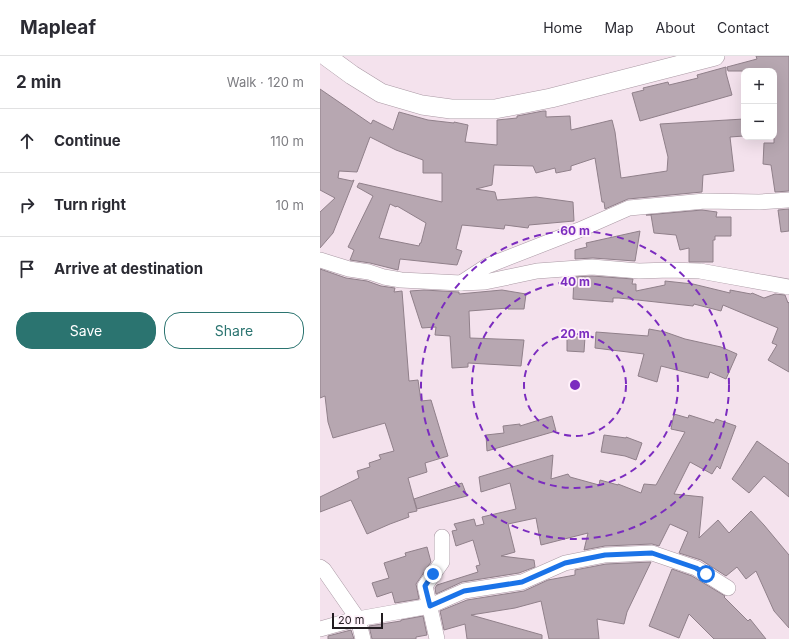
<!DOCTYPE html>
<meta charset="utf-8">
<style>
body{margin:0;font-family:Inter,sans-serif;background:#f2f2f3;color:#2b2b33}
.controls{position:absolute;right:12px;top:12px;display:grid;overflow:hidden;border-radius:8px;box-shadow:0 4px 16px #0002}
.controls button{width:36px;height:36px;display:grid;place-items:center;padding:0;border:0;border-bottom:1px solid #e1e1e2;background:#fff;color:#2b2b33;font:20px sans-serif}
.scale{position:absolute;left:12px;bottom:10px;width:51px;box-sizing:border-box;padding-left:4px;border:2px solid #221c20;border-top:0;font-size:11px;line-height:14px;white-space:nowrap;color:#221c20;-webkit-text-stroke:3px #fff1fa;paint-order:stroke}
.stop{position:absolute;width:12px;height:12px;margin:-9px;border:3px solid #1a73e8;border-radius:50%;background:#fff}
.stop.end{background:#1a73e8;border-color:#fff;box-shadow:0 1px 4px #0008}
.list{margin:0;padding:0;list-style:none}
h2{display:flex;justify-content:space-between;align-items:center;height:52px;margin:0;padding:0 16px;font-size:17px}
h2 small{font-size:13px;font-weight:400;color:#7c7c81}
.list li{display:grid;grid-template-columns:26px 1fr auto;gap:12px;align-items:center;box-sizing:border-box;height:64px;padding:0 16px;border-top:1px solid #e1e1e2}
.list b{display:block;font-size:15px;white-space:nowrap}
.list em{font-size:13px;font-style:normal;color:#7c7c81}
.actions{display:flex;gap:8px;padding:12px 16px}
.actions a{flex:1;padding:9px 0;border:1px solid #2b7470;border-radius:16px;text-align:center;font-size:14px;color:#2b7470}
.actions .main{background:#2b7470;color:#fff}
.icon{flex:none;width:22px;height:22px;fill:none;stroke:currentColor;stroke-width:2;stroke-linecap:round;stroke-linejoin:round}
.map{position:relative;flex:none;width:469px;height:583px;overflow:hidden}
header{display:flex;align-items:center;gap:24px;box-sizing:border-box;height:56px;padding:0 20px;background:#fff;border-bottom:1px solid #e1e1e2}
header strong{font-size:19px}
nav{display:flex;gap:22px;margin-inline-start:auto;font-size:14px}
main{display:flex}
aside{flex:1;background:#fff}
.map>svg:first-child{display:block}
.building{fill:#b7a7b1;stroke:#90808a;fill-rule:evenodd}
.lines{fill:none;stroke-linecap:round;stroke-linejoin:round}
.minor-casing{stroke:#aa99a4;stroke-width:16}
.tertiary-casing{stroke:#aa99a4;stroke-width:20}
.minor{stroke:#fff;stroke-width:15}
.tertiary{stroke:#fff;stroke-width:19}
.route{stroke:#1a73e8;stroke-width:5}
.ring{fill:none;stroke:#7b2cbf;stroke-width:2;stroke-dasharray:7 5}
.centre{fill:#7b2cbf;stroke:#fff1fa;stroke-width:2}
.ring-label{font-size:12px;text-anchor:middle;font-weight:bold;fill:#7b2cbf;stroke:#fff1fa;stroke-width:3.5;stroke-linejoin:round;paint-order:stroke}
</style>
<header>
<strong>Mapleaf</strong>
<nav><a>Home</a><a>Map</a><a>About</a><a>Contact</a></nav>
</header>
<main>
<aside>
<h2>2 min<small>Walk · 120 m</small></h2>
<ul class="list">
<li><svg class="icon" aria-label="ahead" viewBox="0 0 24 24"><path d="M12 20V5M6 11l6-6 6 6"/></svg><div><b>Continue</b></div><em>110 m</em></li>
<li><svg class="icon" aria-label="right" viewBox="0 0 24 24"><path d="M7 20v-9h11M14 6l5 5-5 5"/></svg><div><b>Turn right</b></div><em>10 m</em></li>
<li><svg class="icon" aria-label="arrive" viewBox="0 0 24 24"><path d="M6 21V4h12l-3 4 3 4H6"/></svg><div><b>Arrive at destination</b></div></li>
</ul>
<div class="actions"><a class="main">Save</a><a>Share</a></div>
</aside>
<div class="map">
<svg width="469" height="583" viewBox="0 0 469 583">
<rect width="100%" height="100%" fill="#f4e2ed"/>
<g class="building">
<path d="M436,0H469V135L455,136L451,109L443,108L444,87H454V15H408L407,11L437,3Z"/>
<path d="M406,11V17L412,39L320,65L312,37L324,34L323,32L348,26L349,29L378,22L377,19Z"/>
<path d="M0,33L51,68L53,64L73,74L79,56L108,64L134,67V66L148,69L145,86L177,89V64L197,62V60L223,55H226V61L250,60L251,74L292,64L295,76L301,122L347,115L348,101L340,68L424,63V80L410,81L414,115L383,119L382,136L308,143L285,153L284,146H282L275,102L251,110V114L236,117L235,112L216,117L213,110L174,109L172,129L156,133L175,136L177,144L216,141L253,146L254,165L209,169L208,172L185,169L184,173L142,169L136,193L142,195L137,209L80,203L78,214L50,207L30,204L34,194L28,191L53,140L37,131L39,127L122,146V117H103V104L76,94L50,81L37,116L19,115L18,122L32,125L34,124L13,177L0,192V156L15,142L0,134ZM70,148L76,151L77,150L106,167L101,187H100L99,190L59,182Z"/>
<path d="M469,153V175L461,176L458,154Z"/>
<path d="M382,154L397,156L396,161H411V180H395V184H393V206H369V192L360,194L356,179L334,177L331,159H326Z"/>
<path d="M320,175L315,205L273,202L255,203V194L267,191L266,187Z"/>
<path d="M0,213L26,222L47,225L61,230L75,232L74,236L82,235L89,325L98,324L101,345L111,344L128,400L105,407L107,416L88,422L97,455L88,457L89,461L70,468L47,478L31,444L0,456V441L39,422L37,415L50,411L49,407L61,403L59,399L74,395L65,367L13,382L8,366L5,340L0,342Z"/>
<path d="M272,220L313,223L312,228H316V235L345,229V225L373,228L410,237V234L431,238L432,237L444,242L455,238L465,239L468,247L469,246V316L448,304L457,289L452,287L458,272L403,249L401,255L374,248L373,250L299,242H293V246L253,243L254,221Z"/>
<path d="M104,234L139,236V238L182,234L206,238L204,253H188V252L149,255L150,282L204,284L201,310L148,307V311L132,312L130,280L115,279L116,271L102,272L90,235Z"/>
<path d="M329,273L345,276L365,283L401,291L417,298L406,323L390,316L388,322L341,310L337,326L318,320L324,298L275,292L276,276L328,280Z"/>
<path d="M247,281H265L264,296L247,295Z"/>
<path d="M354,358L368,362L369,359L394,367L396,363L416,370L400,413L397,410L392,418L370,406L354,438L383,441L379,482L398,464L409,477L431,455L444,469L469,499V572L454,555L436,515L426,523L417,511L406,520L381,504L359,497L368,476L350,468L339,490L332,488L285,490L264,494L268,477L221,489L216,462L188,468L195,496L181,500L214,504L215,511L199,517L142,526L116,538L115,532L117,529L158,516L156,510L160,509L153,484L136,490L132,475L137,474L134,468L154,463L156,470L164,468L162,461L196,453L190,427L161,436L159,421L233,399L231,423L248,418L250,421L279,429L280,424L298,429V428L321,437L324,428L336,429L365,376L351,373Z"/>
<path d="M232,360L236,375L167,395L166,379L184,377L183,370L200,368V370Z"/>
<path d="M284,379L306,382V381L322,387L316,404L305,400L281,396Z"/>
<path d="M437,385L469,408V441L444,420L429,437L412,423Z"/>
<path d="M142,427L147,440L97,453L94,443Z"/>
<path d="M107,491L111,506L96,528L99,543L75,547L72,536L57,541L52,527L69,522L64,507L86,500L85,497Z"/>
<path d="M331,506L307,556L304,568L277,563L279,583H229L221,545L195,552L151,559L222,579V583H147L145,568L124,574L120,555L147,544L204,535L228,524L255,519V514L286,508Z"/>
<path d="M352,513L372,520L405,540L404,541L428,565L430,563L446,583H394L369,558L359,582L329,570Z"/>
<path d="M103,560L107,579L96,581V583H52L49,570L81,565V564Z"/>
<path d="M31,574L34,583H8V580Z"/>
</g>
<g class="lines">
<g class="minor-casing">
<g id="minor">
<path d="M0,204L29,213L49,216L64,221L81,224L141,227L165,226L217,215L272,211L319,215L350,214L380,215L469,231"/>
<path d="M141,227L167,210L259,174L309,152L385,145L439,146L469,144"/>
<path d="M0,511L4,514L38,563L43,583"/>
<path d="M0,573L32,564L110,550L144,535L202,526L245,507L285,499L332,497L376,512L408,532"/>
<path d="M117,583L105,530L122,506V481"/>
</g>
</g>
<g class="tertiary-casing">
<path id="tertiary" d="M6,0L32,19L61,37L102,49L131,53H175L231,42L395,0"/>
</g>
<use href="#minor" class="minor"/>
<use href="#tertiary" class="tertiary"/>
</g>
<g class="lines">
<path class="route" d="M113,518L105,530L110,550L144,535L202,526L245,507L285,499L332,497L376,512L386,518"/>
</g>
<g class="ring">
<circle cx="255" cy="329" r="51"/>
<circle cx="255" cy="329" r="103"/>
<circle cx="255" cy="329" r="154"/>
</g>
<circle cx="255" cy="329" r="6" class="centre"/>
<g class="ring-label">
<text x="255" y="179">60 m</text>
<text x="255" y="230">40 m</text>
<text x="255" y="282">20 m</text>
</g>
</svg>
<div class="controls">
<button>+</button>
<button>−</button>
</div>
<div class="scale">20 m</div>
<div class="stop" style="left:386px;top:518px"></div>
<div class="stop end" style="left:113px;top:518px"></div>
</div>
</main>
